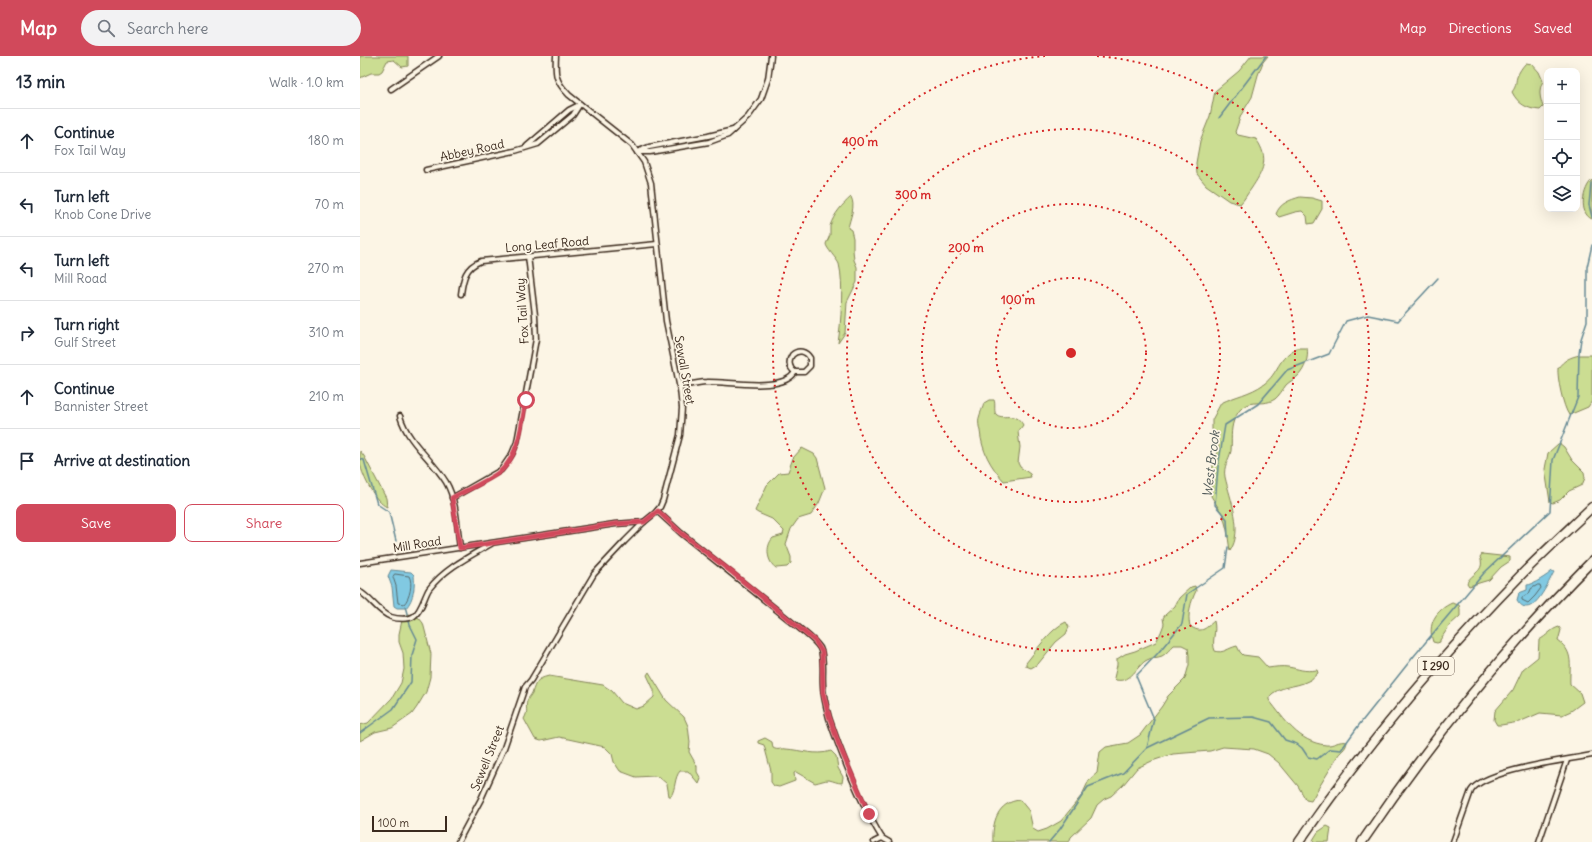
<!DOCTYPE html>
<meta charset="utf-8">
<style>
body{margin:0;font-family:Delius,sans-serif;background:#f2f2f3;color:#1f2937}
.controls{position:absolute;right:12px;top:12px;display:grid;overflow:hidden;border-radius:8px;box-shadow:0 4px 16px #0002}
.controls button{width:36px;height:36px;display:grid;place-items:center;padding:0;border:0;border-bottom:1px solid #e0e1e3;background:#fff;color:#1f2937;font:20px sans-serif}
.scale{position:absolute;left:12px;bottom:10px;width:75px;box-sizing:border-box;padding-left:4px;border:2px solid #3b2a1e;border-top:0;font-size:11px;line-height:14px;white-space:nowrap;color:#3b2a1e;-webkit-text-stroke:3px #fcf5e5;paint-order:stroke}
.stop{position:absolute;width:12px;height:12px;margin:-9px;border:3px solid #d1495b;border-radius:50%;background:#fff}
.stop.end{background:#d1495b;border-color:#fff;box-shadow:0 1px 4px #0008}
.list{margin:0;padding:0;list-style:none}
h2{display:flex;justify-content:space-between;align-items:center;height:52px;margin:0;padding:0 16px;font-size:17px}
h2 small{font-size:13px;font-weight:400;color:#747a83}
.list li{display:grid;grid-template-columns:26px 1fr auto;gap:12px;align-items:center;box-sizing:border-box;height:64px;padding:0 16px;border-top:1px solid #e0e1e3}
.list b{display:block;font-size:15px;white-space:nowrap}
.list p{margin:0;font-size:13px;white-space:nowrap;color:#747a83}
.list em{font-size:13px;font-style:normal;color:#747a83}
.actions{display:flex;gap:8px;padding:12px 16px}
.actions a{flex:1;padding:9px 0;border:1px solid #d1495b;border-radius:8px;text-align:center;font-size:14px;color:#d1495b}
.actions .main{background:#d1495b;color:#fff}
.icon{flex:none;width:22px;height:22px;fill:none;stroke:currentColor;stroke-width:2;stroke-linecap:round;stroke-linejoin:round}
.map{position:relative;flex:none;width:1232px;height:786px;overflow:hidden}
header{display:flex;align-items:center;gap:24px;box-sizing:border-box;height:56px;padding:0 20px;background:#d1495b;color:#fff}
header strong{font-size:19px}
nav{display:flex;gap:22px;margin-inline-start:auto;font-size:14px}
.search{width:280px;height:36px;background:#f2f2f3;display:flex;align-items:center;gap:10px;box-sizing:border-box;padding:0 14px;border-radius:22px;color:#747a83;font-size:15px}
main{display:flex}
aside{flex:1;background:#fff}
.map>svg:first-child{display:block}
.green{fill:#cbdd92;stroke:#838458}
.water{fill:#81c9e2;stroke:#658994}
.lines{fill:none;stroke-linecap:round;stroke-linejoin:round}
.shore{stroke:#576a6c;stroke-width:1}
.stream{stroke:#658994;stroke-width:1.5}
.minor-casing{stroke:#3b2a1e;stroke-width:7}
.motorway-casing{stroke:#3b2a1e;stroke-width:11}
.minor{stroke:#fcf5e5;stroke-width:4}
.motorway{stroke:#fcf5e5;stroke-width:8}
.route{stroke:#d1495b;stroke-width:5}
.ring{fill:none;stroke:#d62828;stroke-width:2;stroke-dasharray:2 4}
.labels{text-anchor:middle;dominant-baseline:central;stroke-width:3.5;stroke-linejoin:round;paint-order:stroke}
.shield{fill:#fcf5e5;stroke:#75675a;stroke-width:1}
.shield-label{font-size:11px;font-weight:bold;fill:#3b2a1e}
.street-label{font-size:12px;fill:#3b2a1e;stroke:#fcf5e5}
.water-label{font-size:13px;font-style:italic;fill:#505a59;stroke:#fcf5e5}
.centre{fill:#d62828;stroke:#fcf5e5;stroke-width:2}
.ring-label{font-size:12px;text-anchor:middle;font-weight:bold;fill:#d62828;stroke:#fcf5e5;stroke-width:3.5;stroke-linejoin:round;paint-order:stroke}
</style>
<header>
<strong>Map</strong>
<div class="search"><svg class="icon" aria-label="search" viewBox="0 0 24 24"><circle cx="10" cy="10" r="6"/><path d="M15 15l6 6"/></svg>Search here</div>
<nav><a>Map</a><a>Directions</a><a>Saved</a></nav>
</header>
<main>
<aside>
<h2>13 min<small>Walk · 1.0 km</small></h2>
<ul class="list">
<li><svg class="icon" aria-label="ahead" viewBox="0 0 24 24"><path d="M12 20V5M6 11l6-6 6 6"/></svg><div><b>Continue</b><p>Fox Tail Way</p></div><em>180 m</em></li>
<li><svg class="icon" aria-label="left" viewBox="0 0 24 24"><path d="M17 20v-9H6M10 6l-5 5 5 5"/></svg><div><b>Turn left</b><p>Knob Cone Drive</p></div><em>70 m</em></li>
<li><svg class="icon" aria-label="left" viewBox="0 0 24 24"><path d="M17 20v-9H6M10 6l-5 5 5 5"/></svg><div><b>Turn left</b><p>Mill Road</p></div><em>270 m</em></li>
<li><svg class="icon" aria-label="right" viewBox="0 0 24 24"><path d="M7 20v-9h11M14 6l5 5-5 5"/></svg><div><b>Turn right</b><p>Gulf Street</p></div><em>310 m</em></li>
<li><svg class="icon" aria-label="ahead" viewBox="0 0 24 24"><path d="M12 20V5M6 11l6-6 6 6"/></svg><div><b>Continue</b><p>Bannister Street</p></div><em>210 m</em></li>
<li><svg class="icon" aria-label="arrive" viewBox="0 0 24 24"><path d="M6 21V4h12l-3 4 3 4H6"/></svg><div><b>Arrive at destination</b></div></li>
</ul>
<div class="actions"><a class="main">Save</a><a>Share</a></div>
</aside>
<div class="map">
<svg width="1232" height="786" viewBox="0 0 1232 786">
<rect width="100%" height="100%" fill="#fcf5e5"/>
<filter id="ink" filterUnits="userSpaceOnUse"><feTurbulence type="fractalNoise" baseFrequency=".025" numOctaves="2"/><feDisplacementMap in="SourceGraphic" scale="8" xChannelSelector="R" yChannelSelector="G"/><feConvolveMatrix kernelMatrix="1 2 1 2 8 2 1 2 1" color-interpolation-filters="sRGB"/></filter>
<g filter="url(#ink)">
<g class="green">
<path d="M0,0H48V10L42,11L34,4L27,5L22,15L19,17H11L0,22Z"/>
<path d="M891,0H908L903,6L898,19L892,41L881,59L875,76L878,79L896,83C910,103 903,115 891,133C887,138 885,143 880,148L869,145L846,129L837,118L836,107L840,85L850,60L855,35L879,15Z"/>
<path d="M1166,7L1172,8L1179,16L1183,25C1178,35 1180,41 1183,51L1180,54C1167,53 1158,48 1152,36C1157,29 1155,28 1157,21C1159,16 1162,11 1166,7Z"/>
<path d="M1232,124V163C1218,157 1223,132 1232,124Z"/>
<path d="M491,141C496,150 490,162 488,172L491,174L493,182V194L494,204L497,211V226L487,246L485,277L478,287C481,268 484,227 479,208C477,203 466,192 466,188C467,185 469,182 470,179C470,176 470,173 470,170C474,158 482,149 491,141Z"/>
<path d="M940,141L952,142L962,145V153L954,167L948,168L947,160L942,155L935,156L919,161L916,158C920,147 930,144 940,141Z"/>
<path d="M937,292H947C949,301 945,313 938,320C934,324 930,325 926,329C923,333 919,340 915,343C900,353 886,337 874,364C870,375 872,384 871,395C869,404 863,410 865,421C870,443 884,474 870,495L867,474L863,459L851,440V431L853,409L859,392L852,373V364L861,347C875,340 890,338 904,328C919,317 917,302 937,292Z"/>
<path d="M1220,299H1232V345L1228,351L1209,359C1203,351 1197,321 1198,312C1204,304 1210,301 1220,299Z"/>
<path d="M629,344H634C636,348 633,357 637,359C644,364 656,355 663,369L658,376L660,391L658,407L660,411L670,418L671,421L644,425C630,410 622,395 620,375C619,371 618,366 619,362C620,357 623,352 624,347Z"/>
<path d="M1199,387L1204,391L1212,404L1224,416L1225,422L1222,429L1209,435L1200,444L1193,447L1190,446L1185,413L1188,397Z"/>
<path d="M442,392L454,398L457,402L465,432L459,447L451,459L438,463L431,473L426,488L431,501V507L427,511L416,512C407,506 405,490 413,482L423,479L424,475L412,463L398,457L395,455L407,429L419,417L428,416L433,402Z"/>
<path d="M0,395L4,400L26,442L27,451C15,446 3,421 0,408C0,404 0,399 0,395Z"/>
<path d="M1122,498L1150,501V505L1141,511L1129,524L1109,530L1107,527C1111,517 1126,516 1120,501Z"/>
<path d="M835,530L836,535C831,545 827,559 830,570C841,578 845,573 854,565C857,576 851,585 855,595C863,598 868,592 877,590L880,596L883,599L898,601L908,612C915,611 922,610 928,611C940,613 943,616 957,614L958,617C955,619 952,624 948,625C935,632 919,629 909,641V644C925,664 938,686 966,689C973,690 979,684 987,686C986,694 980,695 977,701C969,716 959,730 951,745L946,744L938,730L919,707L908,698L894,693L863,691L850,695L813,698L792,705L777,712L763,729L751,740L744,743L737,749L731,762L711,781L709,786H633C632,767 637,746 660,744L669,755L673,773L678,776L687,773L701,765L722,739L729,724L737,717L740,696L746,691L768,687L780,679L802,650L808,640L825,623L829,609V600L828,592L822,589H814C811,592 806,598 802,600C797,602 792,601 787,604C776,610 772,627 756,624L754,622L757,609V603L765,598L775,595L796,586L801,576L804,568L803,562L805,559L815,550L819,542L831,531Z"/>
<path d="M1092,547L1099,549L1100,553V560L1090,569L1080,584V586L1077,587L1073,586C1067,568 1076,554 1092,547Z"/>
<path d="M49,558L59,562L63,567L71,598L70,621L66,636L57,651L52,658L32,672L15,676L0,685V669L8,667L32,642L41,627L44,613L43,597L39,586V578L43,560Z"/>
<path d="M706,566L709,571L706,578L696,586L678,608L671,612L666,610V607C676,595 691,572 706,566Z"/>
<path d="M1199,571L1201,574L1198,585C1215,596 1209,612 1210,628L1220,637L1223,646L1211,655L1202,659L1180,657L1159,666L1141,669H1137L1134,664L1135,655L1153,634L1163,613L1178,601L1179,584C1187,580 1191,573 1199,571Z"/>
<path d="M289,616L306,644L324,661L328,670L330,686L329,696L337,710V716L341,723L339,728L328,715H320C314,722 316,732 311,740H309L307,728L299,721L294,720L276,721L260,715L254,706L252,698L245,691L199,681L181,685L175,683L164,663C169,654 165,653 167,645C168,642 171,639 172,637C176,626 176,623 189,620L243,629L252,635L262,647L276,653L284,650L294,641V634L287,619Z"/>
<path d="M405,682L412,686L413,692C418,695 421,692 426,693C441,694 456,700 471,695L476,700L478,712L483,721L482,727C477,727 474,725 469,724C464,724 460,726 455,727L436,716L434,717L435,725L419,731L414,730L411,726V715L404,689L398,687V685Z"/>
<path d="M967,770L971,772L969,786H954L953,784L958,776Z"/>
</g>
<g class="water">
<path d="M31,514L51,516L54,519C55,530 54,543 46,552H37L34,550L32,531L28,520Z"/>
<path d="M1192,515L1194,516C1188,527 1171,567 1157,544L1159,537L1167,534V529C1173,529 1188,519 1192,515Z"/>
</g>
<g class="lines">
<g class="shore">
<path d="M35,518L49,520C53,527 50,542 44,548L38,547L36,530L33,521Z"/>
<path d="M1178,529H1180L1181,532L1175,540L1168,547L1162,544V541L1169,538L1171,533Z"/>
</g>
<g class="stream">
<path d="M859,62L906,0"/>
<path d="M1231,127L1229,149L1232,161"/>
<path d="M0,403L4,404L17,448L29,456L36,485"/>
<path d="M868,481L867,463L855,449L858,411L865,369L898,348L927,314L969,298L986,265L1008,259L1038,265L1078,222"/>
<path d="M0,677L33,653L51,626L52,599L57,583L50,569L45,550"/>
<path d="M787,692L849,662L893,661L911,666L925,684L937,688L942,692L948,701L957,703L970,693L981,694L999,669L1054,600L1124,517L1190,455L1193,404L1218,341L1219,297L1221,283L1227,265V211L1232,189"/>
<path d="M689,786L700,773L728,731L763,717L787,692L794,663L776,620L798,597L822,568L827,538L865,512L868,491"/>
</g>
<g class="minor-casing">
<g id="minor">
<path d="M31,33L79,0"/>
<path d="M167,90L209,54L219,49"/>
<path d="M279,95L289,91L348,80L373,74"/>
<path d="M277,96H290L349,86L368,79L388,61L401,43L408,23L411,0"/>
<path d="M66,114L155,95L178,88L213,59L220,48"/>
<path d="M101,238C103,223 105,211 121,205L297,188"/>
<path d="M319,331C328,329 338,326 347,326C368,325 423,337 435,316C429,312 428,305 432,299C438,293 446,295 450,302V310L444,316H435"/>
<path d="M40,360C48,387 72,403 86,426C97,445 97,470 100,492"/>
<path d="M92,442L141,414L152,398L157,386L176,283L175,259L168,200"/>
<path d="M297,455L321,477L438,571C446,578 454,583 460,592C465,603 462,617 463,629C463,640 466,651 469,662C482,700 501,748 522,782"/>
<path d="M0,507L255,468L284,466"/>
<path d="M0,536C11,542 18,556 31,561C37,563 49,564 54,560C62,554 64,541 69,533C84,513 110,500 131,488"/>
<path d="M98,786L121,743L144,692L165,631L171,624L234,518L265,485L284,466L295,457L300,451L303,444L320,379L322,352L320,333L306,265L291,127L284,106L272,89L209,39C195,25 195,18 196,0"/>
<path d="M514,786L522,782L529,786"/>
<path d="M1093,786L1111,735C1123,714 1208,704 1232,699"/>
<path d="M1179,786L1207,704"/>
</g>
</g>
<g class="motorway-casing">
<g id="motorway">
<path d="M939,786C1005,690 1081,601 1162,518C1185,495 1209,473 1232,451"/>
<path d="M1002,786C1070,685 1146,591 1232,505"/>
</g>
</g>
<use href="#minor" class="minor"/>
<use href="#motorway" class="motorway"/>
</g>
</g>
<g class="lines" filter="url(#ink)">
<path class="route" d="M166,344C162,366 160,398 141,415C127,426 108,433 92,442L100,492L255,468L284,466L298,455L321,477L373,517L455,585L462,596L463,637L469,660L479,689L509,758"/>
</g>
<g class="ring">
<circle cx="711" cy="297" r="75"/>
<circle cx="711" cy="297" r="149"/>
<circle cx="711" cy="297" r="224"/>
<path d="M737 0A298 298 0 1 1 685 0"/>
</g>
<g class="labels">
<rect class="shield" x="1058" y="601" width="36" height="18" rx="3"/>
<g class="shield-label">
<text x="1076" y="610">I 290</text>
</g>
<g class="street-label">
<text transform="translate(112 94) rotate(-12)">Abbey Road</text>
<text transform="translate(187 188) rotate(-5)">Long Leaf Road</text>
<text transform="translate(162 255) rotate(-94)">Fox Tail Way</text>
<text transform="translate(325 314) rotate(80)">Sewall Street</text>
<text transform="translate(57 488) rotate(-9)">Mill Road</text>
<text transform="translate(127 702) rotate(-68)">Sewell Street</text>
</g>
<g class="water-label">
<text transform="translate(851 408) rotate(-83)">West Brook</text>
</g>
</g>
<circle cx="711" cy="297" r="6" class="centre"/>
<g class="ring-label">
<text x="500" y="90">400 m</text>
<text x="553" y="143">300 m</text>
<text x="606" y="196">200 m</text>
<text x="658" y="248">100 m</text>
</g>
</svg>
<div class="controls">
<button>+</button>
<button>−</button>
<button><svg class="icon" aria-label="locate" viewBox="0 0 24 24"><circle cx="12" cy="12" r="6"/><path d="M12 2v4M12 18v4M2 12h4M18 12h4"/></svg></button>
<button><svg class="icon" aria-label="layers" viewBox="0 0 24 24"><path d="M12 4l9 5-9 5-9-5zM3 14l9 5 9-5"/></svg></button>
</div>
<div class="scale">100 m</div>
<div class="stop" style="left:166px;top:344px"></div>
<div class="stop end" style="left:509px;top:758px"></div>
</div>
</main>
